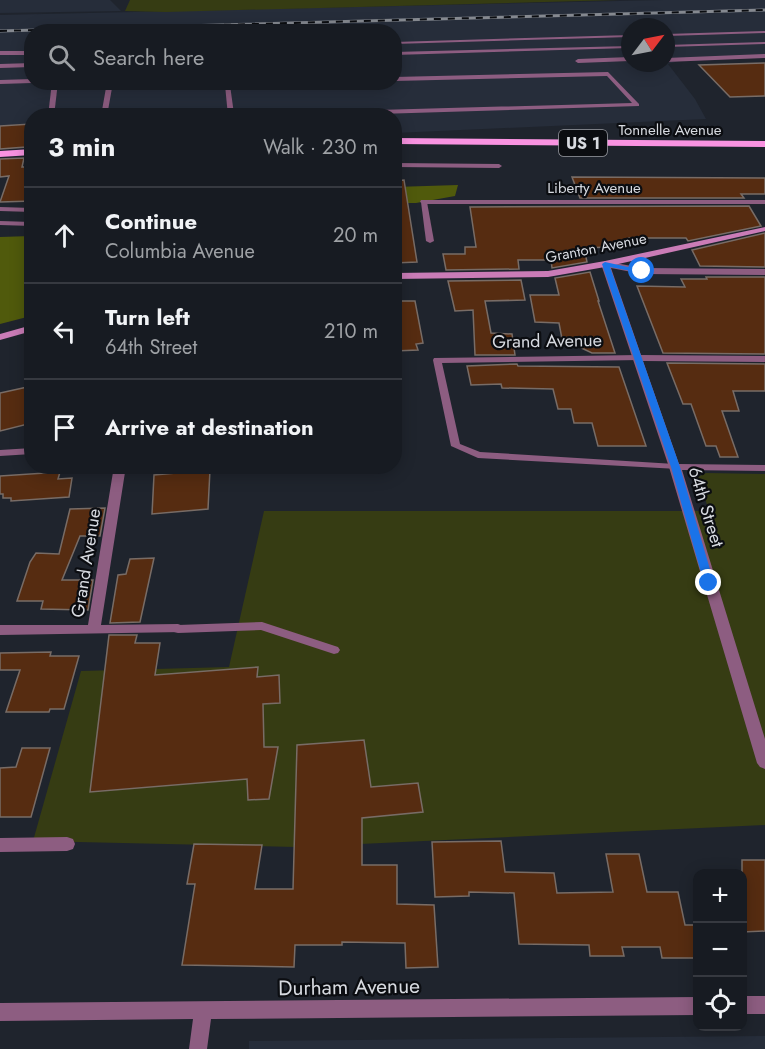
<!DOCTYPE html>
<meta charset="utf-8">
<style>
body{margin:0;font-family:Jost,sans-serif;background:#24282f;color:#f1f3f6}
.controls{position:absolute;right:18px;bottom:18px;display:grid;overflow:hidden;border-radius:12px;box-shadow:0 3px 15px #0003}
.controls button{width:54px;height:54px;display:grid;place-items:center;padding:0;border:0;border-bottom:2px solid #363940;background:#171b22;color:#f1f3f6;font:30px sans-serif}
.compass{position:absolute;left:621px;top:18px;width:54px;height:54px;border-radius:50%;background:#171b22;box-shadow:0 3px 15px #0003;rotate:58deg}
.stop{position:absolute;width:18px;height:18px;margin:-14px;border:4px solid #1a73e8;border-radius:50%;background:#fff}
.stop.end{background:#1a73e8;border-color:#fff;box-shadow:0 2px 6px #0008}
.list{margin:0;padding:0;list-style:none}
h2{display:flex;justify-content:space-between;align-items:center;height:78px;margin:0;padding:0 24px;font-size:26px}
h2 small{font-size:20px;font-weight:400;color:#9ea1a5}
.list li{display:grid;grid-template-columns:39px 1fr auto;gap:18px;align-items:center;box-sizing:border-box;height:96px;padding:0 24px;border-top:2px solid #363940}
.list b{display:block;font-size:22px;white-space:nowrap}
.list p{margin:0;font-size:20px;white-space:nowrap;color:#9ea1a5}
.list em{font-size:20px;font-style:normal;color:#9ea1a5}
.icon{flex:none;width:33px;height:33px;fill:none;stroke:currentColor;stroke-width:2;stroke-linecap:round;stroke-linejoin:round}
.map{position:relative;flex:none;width:765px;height:1049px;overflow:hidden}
.search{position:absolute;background:#171b22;box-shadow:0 3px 15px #0003;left:24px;top:24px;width:378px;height:66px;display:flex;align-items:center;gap:15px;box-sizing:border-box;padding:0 21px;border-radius:24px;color:#9ea1a5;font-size:22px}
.panel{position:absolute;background:#171b22;box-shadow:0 3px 15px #0003;left:24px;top:108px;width:378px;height:366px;border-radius:24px}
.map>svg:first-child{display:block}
.built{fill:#262d3a;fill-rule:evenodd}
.green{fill:#363c13}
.forest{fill:#505a0c}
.building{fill:#562c11;stroke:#786c66;stroke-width:1.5}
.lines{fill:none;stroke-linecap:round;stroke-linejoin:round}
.lane{fill:#8d5d81;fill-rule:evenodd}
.street{fill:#8d5d81;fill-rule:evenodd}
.secondary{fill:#ca7cb7;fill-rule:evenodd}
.primary{fill:#f993e1;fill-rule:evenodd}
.rail-casing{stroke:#858990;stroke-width:3}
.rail{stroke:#0b0d11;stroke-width:2;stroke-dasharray:7;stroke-linecap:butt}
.route{fill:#1a73e8}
.labels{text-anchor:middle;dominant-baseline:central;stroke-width:4.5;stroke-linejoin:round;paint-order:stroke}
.far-street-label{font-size:15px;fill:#d7dae0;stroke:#0b0d11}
.shield{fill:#0b0d11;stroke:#9a9ca2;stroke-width:1.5}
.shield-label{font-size:16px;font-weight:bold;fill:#d7dae0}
.street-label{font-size:18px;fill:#d7dae0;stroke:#0b0d11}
.near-street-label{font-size:21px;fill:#d7dae0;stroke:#0b0d11}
</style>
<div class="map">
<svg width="765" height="1049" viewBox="0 0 765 1049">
<rect width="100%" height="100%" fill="#1f242d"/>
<g class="built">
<path d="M0,0H110L121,11L0,13Z"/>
<path d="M663,0H765V58L679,61L668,64L695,99L706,119L395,133L394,116H32L31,148L0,149V15ZM630,27H666V63H630ZM32,32H394V82H32Z"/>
<path d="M765,1036V1049H249V1041Z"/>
</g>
<g class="green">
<path d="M130,0H619L166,12L125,11Z"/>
<path d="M706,473L765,474V825L296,847L33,841L81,671L229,667L264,511H709L698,477Z"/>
</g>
<g class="forest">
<path d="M458,185L455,196L416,203H395L394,187Z"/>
<path d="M31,236V316L0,324V237Z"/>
</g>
<g class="building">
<path d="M765,63V96L730,97L699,65Z"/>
<path d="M31,124L26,147L0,149V126Z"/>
<path d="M24,158L22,167H32V201L0,202L9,176L0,177V159Z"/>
<path d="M572,177L765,178V194H741L744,198H580Z"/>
<path d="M404,180L417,262L394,263V181Z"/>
<path d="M749,206L761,226L688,241L686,238H629L631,243H607L608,247L584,248L587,262L552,268L551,260H518L519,269L446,270L443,254H465V247H476L470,207Z"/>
<path d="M765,233V267L700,266L692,250Z"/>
<path d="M590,272L599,301H598L615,353H592L562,339L559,323L535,322L530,295H559L555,278Z"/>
<path d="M706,277H765V354L663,353L637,286L685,287L681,279H707Z"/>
<path d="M521,280L525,300L485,301L491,333L512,334L515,355H475L473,310L455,311L448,281Z"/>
<path d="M394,301H415L423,343L416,344L418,350L394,351Z"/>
<path d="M667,363L765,364V391H733L739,411H722L738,457H720L716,446H706L691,404H683Z"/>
<path d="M517,364L518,366L619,367L646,446H598L592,423H574L571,409H558L553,389L502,388L501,384L471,385L467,366Z"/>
<path d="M32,386V423L0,431V393Z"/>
<path d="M210,470L208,509L152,514L154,475Z"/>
<path d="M60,472L58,479L72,478L69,497L11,501V498H3V494H0V476Z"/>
<path d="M105,508L100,536H80L62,580H93L88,610L41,609L43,601H17L30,562L36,553L59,554L70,509Z"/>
<path d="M154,558L140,622L110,623L118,575L126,574L130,559Z"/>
<path d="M109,635H137L135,643H160L155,675L258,667L257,677L279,675L280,703L263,704L264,747H278L269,799L248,800L247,779L90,792Z"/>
<path d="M51,652L50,656H79L64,709H50L49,712H6L20,670H0V653Z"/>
<path d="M364,740L371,787L418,783L423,812L362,818V865H397V904L434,905L438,967L406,968L405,943L342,942V945H295L294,967L182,965L195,884H187L194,844L262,845L255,889H293L297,745Z"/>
<path d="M22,748H50L31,817H0V768L16,767Z"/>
<path d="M501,841L505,872L554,873L557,893L613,892L606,854H639L647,892H678L685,925H698V958H662L660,947H622L624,956H590L589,945L519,944L514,893L469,892V896L435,897L432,842Z"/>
<path d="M742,860H765V931L742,932Z"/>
</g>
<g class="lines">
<g class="lane">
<path d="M765,31V33L666,36V34Z"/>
<path d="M630,35V37L394,44V42Z"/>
<path d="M765,42V44L666,47V45Z"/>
<path d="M630,46V48L394,55V52Z"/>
<rect x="0" y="51" width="32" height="4"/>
<path d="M765,54V58L666,62V58Z"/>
<path d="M630,57V61L578,63L575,61L578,59Z"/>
<path d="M32,63V67L0,68V64Z"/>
<path d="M608,72L639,104V106L313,116H228L225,85L112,88L107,116H101L107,82H113L112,84L267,82L230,85L234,114L632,103L607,76L394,81V77Z"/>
<path d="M32,79V83L0,84V80Z"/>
<path d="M52,82H58L54,116H48Z"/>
<path d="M394,163L499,164L502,166L499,168L394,167Z"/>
<path d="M424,200L427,202L434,241L430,243L426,241L421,202Z"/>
<path d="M0,207L32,208V212L0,211Z"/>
<path d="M0,221L32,222V226L0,225Z"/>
<path d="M638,355L642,358L641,360L442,363L460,444L480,452L675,464L680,467L678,469L478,458L451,446L433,360L434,358Z"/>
<path d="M262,622L338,647L340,650L338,653L334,654L261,630L178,633L174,632L172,629L174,626L178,625Z"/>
</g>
<g class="street">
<path d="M421,200H765V204H424L420,202Z"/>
<path d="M605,261L642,268L765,269V275L642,274L611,268L641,355L765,356V362L643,361L679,464L765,465V471L682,470L765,739V769L760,767L757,763L669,467L601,264Z"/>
<path d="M32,448V454L0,456V450Z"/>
<path d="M114,466H126L101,625L178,624L183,626L185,629L183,632L0,635V625H88Z"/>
<path d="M67,837L73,839L75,844L73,849L67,851L0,852V838Z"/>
<rect x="742" y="996" width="23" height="18"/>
<path d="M698,997V1015L211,1019L207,1049H189L193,1019L0,1021V1003Z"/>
</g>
<g class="secondary">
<path d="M765,227V231L605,267L548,277L394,279V273L548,271L605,261Z"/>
<path d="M32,325V331L0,340V334Z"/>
</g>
<g class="primary">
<path d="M394,138L765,141V147L394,144Z"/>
<path d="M32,149V155L0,157V151Z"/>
</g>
<g class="rail-casing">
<path id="rail" d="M0,31L765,10"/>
</g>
<use href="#rail" class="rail"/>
</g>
<path class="route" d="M605,262L646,271L642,273L610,267L680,467L714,583L713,586L709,587L704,583L671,467L602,264Z"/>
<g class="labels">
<g class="far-street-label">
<text x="670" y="130">Tonnelle Avenue</text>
<text x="594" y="188">Liberty Avenue</text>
<text transform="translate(596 248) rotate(-11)">Granton Avenue</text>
</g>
<rect class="shield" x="559" y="130" width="48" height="26" rx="4.5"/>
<g class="shield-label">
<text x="583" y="143">US 1</text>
</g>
<g class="street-label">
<text transform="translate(547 341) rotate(-1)">Grand Avenue</text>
<text transform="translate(706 507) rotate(73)">64th Street</text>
<text transform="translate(86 563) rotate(-81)">Grand Avenue</text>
</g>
<g class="near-street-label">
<text transform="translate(349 987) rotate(-1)">Durham Avenue</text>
</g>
</g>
</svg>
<div class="controls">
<button>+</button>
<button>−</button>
<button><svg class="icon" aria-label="locate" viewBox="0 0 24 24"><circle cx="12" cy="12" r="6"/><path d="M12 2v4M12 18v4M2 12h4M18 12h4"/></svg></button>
</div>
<svg class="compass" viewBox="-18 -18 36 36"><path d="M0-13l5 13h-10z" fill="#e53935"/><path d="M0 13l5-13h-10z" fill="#9ea1a5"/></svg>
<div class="stop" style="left:642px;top:271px"></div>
<div class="stop end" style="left:709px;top:583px"></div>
<div class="search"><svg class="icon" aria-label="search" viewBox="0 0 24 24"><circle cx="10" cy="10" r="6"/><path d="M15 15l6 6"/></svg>Search here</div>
<section class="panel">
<h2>3 min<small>Walk · 230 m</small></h2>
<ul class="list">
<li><svg class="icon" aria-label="ahead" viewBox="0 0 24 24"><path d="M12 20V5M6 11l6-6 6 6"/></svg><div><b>Continue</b><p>Columbia Avenue</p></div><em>20 m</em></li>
<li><svg class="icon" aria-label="left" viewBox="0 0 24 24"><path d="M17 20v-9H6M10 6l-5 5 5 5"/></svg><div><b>Turn left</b><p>64th Street</p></div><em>210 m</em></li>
<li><svg class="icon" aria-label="arrive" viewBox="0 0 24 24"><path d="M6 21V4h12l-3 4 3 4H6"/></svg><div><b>Arrive at destination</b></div></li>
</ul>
</section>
</div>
